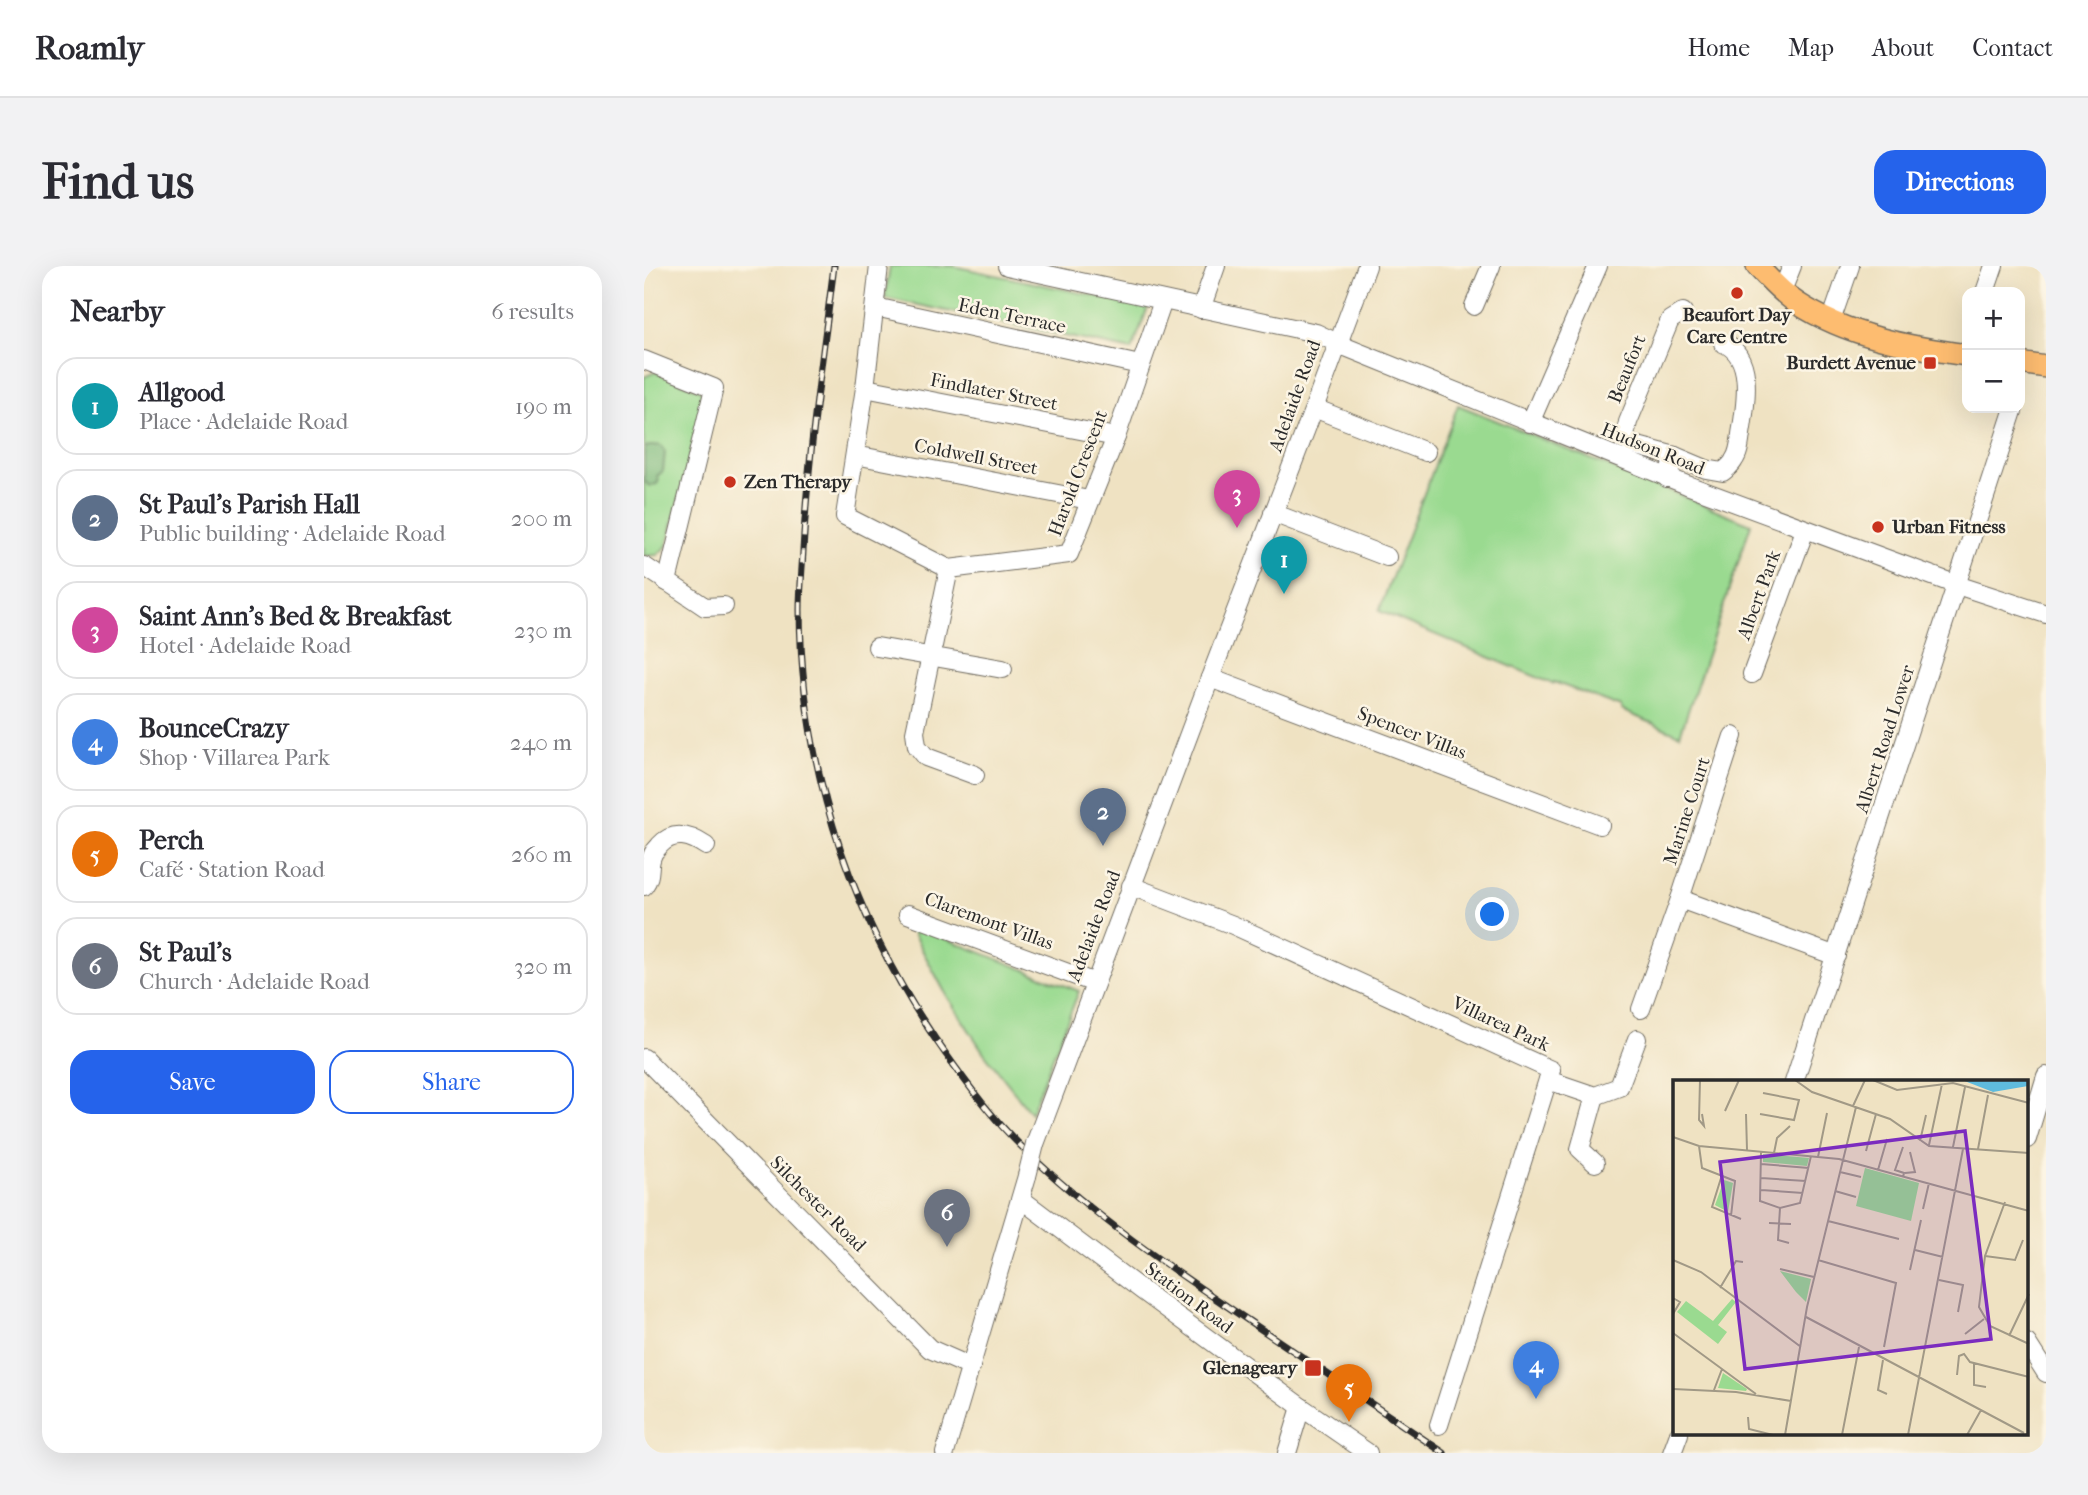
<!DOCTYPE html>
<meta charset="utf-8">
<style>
body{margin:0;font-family:"IM FELL French Canon",serif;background:#f2f2f3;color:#2b2b33}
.controls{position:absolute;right:21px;top:21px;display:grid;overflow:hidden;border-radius:14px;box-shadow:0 7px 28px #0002}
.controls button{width:63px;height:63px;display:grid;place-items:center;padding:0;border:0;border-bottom:2px solid #e1e1e2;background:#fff;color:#2b2b33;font:35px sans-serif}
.you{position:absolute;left:849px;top:649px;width:24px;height:24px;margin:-18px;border:5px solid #fff;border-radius:50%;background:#1a73e8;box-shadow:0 0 0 10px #1a73e833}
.badge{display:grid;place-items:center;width:46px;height:46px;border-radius:50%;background:#2563eb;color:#fff;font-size:23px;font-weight:700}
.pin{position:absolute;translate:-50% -58px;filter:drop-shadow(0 2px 4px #0008)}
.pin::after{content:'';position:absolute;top:37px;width:24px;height:21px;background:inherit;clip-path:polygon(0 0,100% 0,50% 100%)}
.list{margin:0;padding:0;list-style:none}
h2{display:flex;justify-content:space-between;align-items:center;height:91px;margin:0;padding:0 28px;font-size:30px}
h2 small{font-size:23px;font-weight:400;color:#7c7c81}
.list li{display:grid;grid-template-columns:46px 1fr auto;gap:21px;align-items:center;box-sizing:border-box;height:98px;margin:0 14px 14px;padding:0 14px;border:2px solid #e1e1e2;border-radius:21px}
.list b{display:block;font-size:26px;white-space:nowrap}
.list p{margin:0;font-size:23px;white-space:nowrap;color:#7c7c81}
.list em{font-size:23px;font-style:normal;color:#7c7c81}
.actions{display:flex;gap:14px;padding:21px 28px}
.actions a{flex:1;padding:16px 0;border:2px solid #2563eb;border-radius:21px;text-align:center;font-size:24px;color:#2563eb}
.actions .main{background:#2563eb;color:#fff}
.map{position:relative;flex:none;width:1402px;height:1187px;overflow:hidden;border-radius:21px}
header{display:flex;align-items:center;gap:42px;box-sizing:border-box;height:98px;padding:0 35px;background:#fff;border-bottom:2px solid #e1e1e2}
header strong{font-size:33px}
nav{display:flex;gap:38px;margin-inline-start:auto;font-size:24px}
.intro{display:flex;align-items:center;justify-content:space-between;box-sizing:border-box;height:168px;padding:0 42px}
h1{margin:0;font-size:49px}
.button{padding:18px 32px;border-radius:21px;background:#2563eb;color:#fff;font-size:24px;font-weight:700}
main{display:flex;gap:42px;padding:0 42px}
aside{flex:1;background:#fff;border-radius:21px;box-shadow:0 7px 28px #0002}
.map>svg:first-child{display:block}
.green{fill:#9ada90;stroke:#62825e;stroke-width:2}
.forest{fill:#7bba7a;stroke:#537252;stroke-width:2}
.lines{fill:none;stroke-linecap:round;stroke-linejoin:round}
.minor-casing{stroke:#706b60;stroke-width:20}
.major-casing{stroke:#706b60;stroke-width:24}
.minor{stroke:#fff;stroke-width:18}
.major{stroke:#fdbc70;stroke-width:21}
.rail-casing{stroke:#2b2b2b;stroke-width:7}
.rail{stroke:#fcf5e5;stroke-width:4.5;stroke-dasharray:13;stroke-linecap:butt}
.minor-bridge-casing{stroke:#706b60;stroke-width:20;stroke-linecap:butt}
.minor-bridge{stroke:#fff;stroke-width:18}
.poi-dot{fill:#c8321e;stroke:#fcf5e5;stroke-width:2.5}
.labels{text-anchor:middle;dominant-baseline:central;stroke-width:5;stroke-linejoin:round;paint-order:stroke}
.poi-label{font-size:19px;font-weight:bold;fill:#2b2b2b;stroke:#fcf5e5;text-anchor:end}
.street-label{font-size:19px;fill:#2b2b2b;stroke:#fcf5e5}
.inset-road{fill:none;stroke:#a19986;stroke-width:2}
.view{fill:#7b2cbf;fill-opacity:0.15;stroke:#7b2cbf;stroke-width:3.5}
.inset-edge{fill:none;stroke:#2b2b2b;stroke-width:3.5}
</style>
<header>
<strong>Roamly</strong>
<nav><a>Home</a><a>Map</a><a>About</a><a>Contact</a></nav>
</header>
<div class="intro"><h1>Find us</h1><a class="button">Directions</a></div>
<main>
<aside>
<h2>Nearby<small>6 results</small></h2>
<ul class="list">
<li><span class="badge" style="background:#0f9aa8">1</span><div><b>Allgood</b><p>Place · Adelaide Road</p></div><em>190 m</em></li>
<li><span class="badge" style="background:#5c6f8a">2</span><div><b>St Paul's Parish Hall</b><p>Public building · Adelaide Road</p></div><em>200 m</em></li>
<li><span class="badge" style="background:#d1479c">3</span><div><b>Saint Ann's Bed &amp; Breakfast</b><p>Hotel · Adelaide Road</p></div><em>230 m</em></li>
<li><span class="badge" style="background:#3f7fe0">4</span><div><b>BounceCrazy</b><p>Shop · Villarea Park</p></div><em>240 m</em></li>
<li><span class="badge" style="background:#e8710a">5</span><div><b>Perch</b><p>Café · Station Road</p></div><em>260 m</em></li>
<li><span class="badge" style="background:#6b7280">6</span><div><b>St Paul's</b><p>Church · Adelaide Road</p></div><em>320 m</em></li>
</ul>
<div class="actions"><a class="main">Save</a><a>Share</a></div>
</aside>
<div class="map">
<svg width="1402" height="1187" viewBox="0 0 1402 1187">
<rect width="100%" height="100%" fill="#fcf5e5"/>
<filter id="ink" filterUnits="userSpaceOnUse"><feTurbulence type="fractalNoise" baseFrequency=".0143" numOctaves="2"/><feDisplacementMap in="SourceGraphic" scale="14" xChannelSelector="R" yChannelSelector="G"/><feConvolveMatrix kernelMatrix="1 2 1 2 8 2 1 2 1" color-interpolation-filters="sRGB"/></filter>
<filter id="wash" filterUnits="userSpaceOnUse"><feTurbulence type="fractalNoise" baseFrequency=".00686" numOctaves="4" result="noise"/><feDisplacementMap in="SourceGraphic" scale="28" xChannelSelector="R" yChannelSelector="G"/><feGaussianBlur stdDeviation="1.57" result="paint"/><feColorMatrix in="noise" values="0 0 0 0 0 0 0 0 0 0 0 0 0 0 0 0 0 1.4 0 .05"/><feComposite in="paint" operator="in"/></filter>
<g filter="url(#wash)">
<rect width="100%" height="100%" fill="#efe2c2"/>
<g class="green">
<path d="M246,0H309L504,41L488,84L241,32Z"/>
<path d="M11,106L56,124L59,130L56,149L23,280L13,289L0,290V111Z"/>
<path d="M814,139L1107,258L1036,469L977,444V441L910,416L909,418L735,345Z"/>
<path d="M264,658L435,725L387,847L340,787L303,730Z"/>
</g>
<path class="forest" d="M16,179L21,186L19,205L13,210L15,214L13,218L5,220L0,214V181Z"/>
</g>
<g filter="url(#ink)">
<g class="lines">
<g class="minor-casing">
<g id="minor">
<path d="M235,0L221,122L201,250L305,303L425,288L472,171L519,35"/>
<path d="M363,0L672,67L704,82L1043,219L1313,319L1402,348"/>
<path d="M1138,25L1148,0"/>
<path d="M1341,26L1350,0"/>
<path d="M830,40L847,0"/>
<path d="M231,41L496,99"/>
<path d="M557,43L572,0"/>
<path d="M1187,55L1206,0"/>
<path d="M0,94L70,122L23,316"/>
<path d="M221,122L472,171"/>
<path d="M670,142L782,186"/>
<path d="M886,157L954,0"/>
<path d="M211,189L445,234"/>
<path d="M1031,190L1062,203L1079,206C1082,203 1088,199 1090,194C1096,186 1096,172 1098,162C1102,136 1110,89 1079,77"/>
<path d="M1023,212L1031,190L986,178L981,170L984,156L1026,54L1039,46"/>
<path d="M629,247L743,291"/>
<path d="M0,300L61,341L80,340"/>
<path d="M305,303L271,466L273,480L282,491L331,509"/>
<path d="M233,381L359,403"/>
<path d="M1108,408L1161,264"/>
<path d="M566,412L956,559"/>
<path d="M0,620C9,608 3,600 9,588C10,585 14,582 16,579C30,564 47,570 62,580"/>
<path d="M487,620L589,659L907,804L795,1159"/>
<path d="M1036,633L1192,690"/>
<path d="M264,648L451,717"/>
<path d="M997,743L1036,633L1089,470"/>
<path d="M0,792L286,1083L327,1101"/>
<path d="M904,814L951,830L975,821L993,773"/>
<path d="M1150,816L1370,142"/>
<path d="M1383,873L1402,810"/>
<path d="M391,878L566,412L670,142L723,0"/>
<path d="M951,897L936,883L951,830"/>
<path d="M377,933L499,1025L657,1141L724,1187"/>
<path d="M1383,1077L1402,1107"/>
<path d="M301,1187L383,910"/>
<path d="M643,1187L657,1141"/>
<path d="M1028,1187L1035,1168"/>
</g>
</g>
<g class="major-casing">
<g id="major">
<path d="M1113,0C1125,13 1138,27 1153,37C1203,70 1265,81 1323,89"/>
<path d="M1376,97L1402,101"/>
</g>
</g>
<use href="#minor" class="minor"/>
<use href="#major" class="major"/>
<g class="rail-casing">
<path id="rail" d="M190,0C178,95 164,190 159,285C158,305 156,324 156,344C157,509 213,670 312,802C332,830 353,857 378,881C446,948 526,1002 605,1055C670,1099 735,1143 800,1187"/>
</g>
<use href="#rail" class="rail"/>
<g class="minor-bridge-casing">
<path id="minor-bridge" d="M383,910L391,878"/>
</g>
<use href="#minor-bridge" class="minor-bridge"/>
</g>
</g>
<g class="poi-dot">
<circle cx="1093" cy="27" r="7"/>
<rect x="1279" y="90" width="14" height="14" rx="3.5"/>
<circle cx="86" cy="216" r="7"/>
<circle cx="1234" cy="261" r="7"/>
<rect x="660" y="1093" width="18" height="18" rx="3.5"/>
</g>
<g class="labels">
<g class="poi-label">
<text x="1093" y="49" text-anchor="middle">Beaufort Day<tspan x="1093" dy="22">Care Centre</tspan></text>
<text x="1272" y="97">Burdett Avenue</text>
<text x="100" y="216" text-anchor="start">Zen Therapy</text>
<text x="1248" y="261" text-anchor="start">Urban Fitness</text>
<text x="653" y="1102">Glenageary</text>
</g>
<g class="street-label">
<text transform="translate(368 50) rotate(12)">Eden Terrace</text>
<text transform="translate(983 103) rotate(-68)">Beaufort</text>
<text transform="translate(350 126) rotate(11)">Findlater Street</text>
<text transform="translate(651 130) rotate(-70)">Adelaide Road</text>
<text transform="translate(1009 183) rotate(22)">Hudson Road</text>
<text transform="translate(332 191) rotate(11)">Coldwell Street</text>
<text transform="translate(434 207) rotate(-69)">Harold Crescent</text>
<text transform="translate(1115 329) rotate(-70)">Albert Park</text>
<text transform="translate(768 467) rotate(21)">Spencer Villas</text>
<text transform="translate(1241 473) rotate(-72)">Albert Road Lower</text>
<text transform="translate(1043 545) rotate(-72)">Marine Court</text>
<text transform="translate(345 655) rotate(20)">Claremont Villas</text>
<text transform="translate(450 660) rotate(-69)">Adelaide Road</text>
<text transform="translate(857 758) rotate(25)">Villarea Park</text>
<text transform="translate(174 938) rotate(45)">Silchester Road</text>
<text transform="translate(545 1032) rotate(37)">Station Road</text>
</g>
</g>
<g transform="translate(1029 814)">
<rect width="355" height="355" fill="#efe2c2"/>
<path d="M90,74L136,78L134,86L90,82ZM192,88L246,103L238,141L183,126ZM51,100L60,103L55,132L42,125ZM107,191L138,199L133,222L123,212ZM59,219L63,222L45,245L54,252L45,264L4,232L13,221L40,241ZM50,293L74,309L73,311L45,308Z" fill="#9ada90"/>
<path d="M289,0H355V6L320,12Z" fill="#5fbbdd"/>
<path class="inset-road" d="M27,0L26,40L31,46L29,34M122,0L139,12L217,39L256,66L356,73M200,0L224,10L280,3L356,23M180,26L192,0M52,31L66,0M73,34L74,70M87,34L121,40L126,20L90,13M0,57L26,66L166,79L356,131M247,61L253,35M256,65L269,4M26,66L29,88L62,101L58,136M230,67L222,90L231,93L230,97M280,67L292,7M305,69L315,15M193,71L203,34M88,72L87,121L107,128L127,123L138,76M101,73L104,58L117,46M145,77L154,33M88,84L136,88M205,90L214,59M167,92L188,97M232,93L242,92L237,72M48,98L39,127L68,139M88,98L133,101M88,110L130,113M162,111L183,117M332,122L312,176L306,227L317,246L356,264M107,128L105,160L116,163M250,129L256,103M155,141L226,159M96,143L118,144M242,170L270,177M312,176L342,180L350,160M0,180L28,192L128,267M145,180L223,203L211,267M107,189L141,197M237,190L248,140M266,200L290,205L285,232M47,208L63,181L70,182M0,218L7,222L0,234M133,237L351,353M0,253L83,314M292,254L311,239M336,256L356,214M210,280L205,310L214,314M301,283V305L313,307M284,295L286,276L291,274L297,282L356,297M0,309L63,312L118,321M41,310L49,289M75,337L76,349L100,355M112,355L134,227L183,27M169,355L186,267M235,355L290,69M294,355L308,330"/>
<path class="view" d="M292,51L318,259L72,289L47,82Z"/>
<rect width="355" height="355" class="inset-edge"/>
</g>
</svg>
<div class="controls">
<button>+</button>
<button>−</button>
</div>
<div class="you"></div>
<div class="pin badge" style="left:640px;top:328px;background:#0f9aa8">1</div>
<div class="pin badge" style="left:459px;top:580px;background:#5c6f8a">2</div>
<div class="pin badge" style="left:593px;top:262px;background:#d1479c">3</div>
<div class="pin badge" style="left:892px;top:1133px;background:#3f7fe0">4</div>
<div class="pin badge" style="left:705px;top:1156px;background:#e8710a">5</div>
<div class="pin badge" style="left:303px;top:981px;background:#6b7280">6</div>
</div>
</main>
